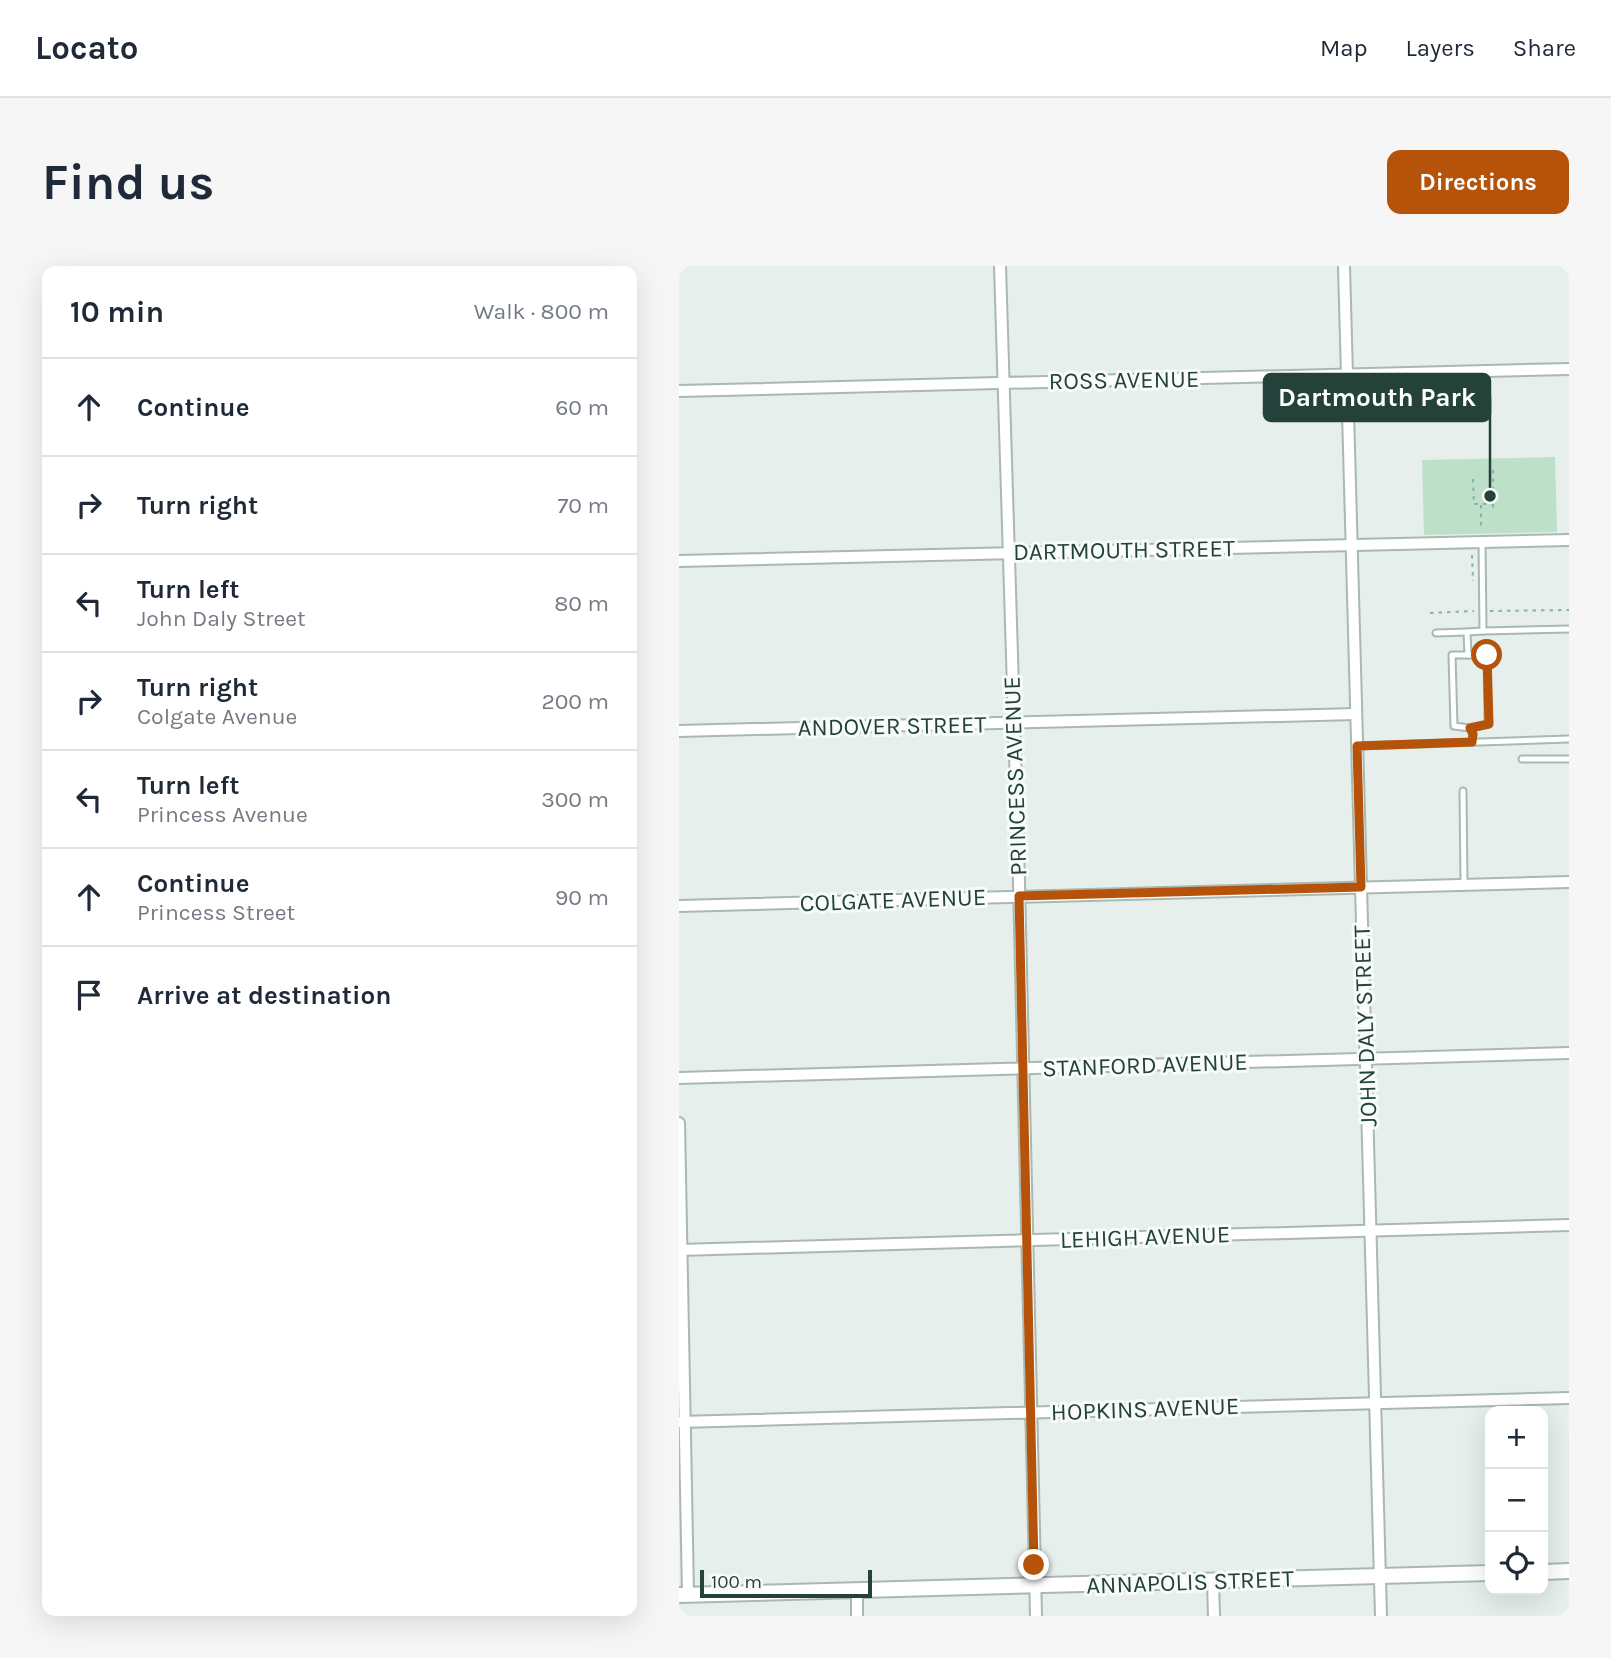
<!DOCTYPE html>
<meta charset="utf-8">
<style>
body{margin:0;font-family:Karla,sans-serif;background:#f6f6f7;color:#1f2937}
.controls{position:absolute;right:21px;bottom:21px;display:grid;overflow:hidden;border-radius:14px;box-shadow:0 7px 28px #0002}
.controls button{width:63px;height:63px;display:grid;place-items:center;padding:0;border:0;border-bottom:2px solid #e0e1e3;background:#fff;color:#1f2937;font:35px sans-serif}
.scale{position:absolute;left:21px;bottom:18px;width:172px;box-sizing:border-box;padding-left:7px;border:4px solid #24423a;border-top:0;font-size:19px;line-height:24px;white-space:nowrap;color:#24423a;-webkit-text-stroke:5px #f7fbf9;paint-order:stroke}
.stop{position:absolute;width:21px;height:21px;margin:-16px;border:5px solid #b45309;border-radius:50%;background:#fff}
.stop.end{background:#b45309;border-color:#fff;box-shadow:0 2px 7px #0008}
.list{margin:0;padding:0;list-style:none}
h2{display:flex;justify-content:space-between;align-items:center;height:91px;margin:0;padding:0 28px;font-size:30px}
h2 small{font-size:23px;font-weight:400;color:#747a83}
.list li{display:grid;grid-template-columns:46px 1fr auto;gap:21px;align-items:center;box-sizing:border-box;height:98px;padding:0 28px;border-top:2px solid #e0e1e3}
.list b{display:block;font-size:26px;white-space:nowrap}
.list p{margin:0;font-size:23px;white-space:nowrap;color:#747a83}
.list em{font-size:23px;font-style:normal;color:#747a83}
.icon{flex:none;width:38px;height:38px;fill:none;stroke:currentColor;stroke-width:2;stroke-linecap:round;stroke-linejoin:round}
.map{position:relative;flex:none;width:890px;height:1350px;overflow:hidden;border-radius:14px}
header{display:flex;align-items:center;gap:42px;box-sizing:border-box;height:98px;padding:0 35px;background:#fff;border-bottom:2px solid #e0e1e3}
header strong{font-size:33px}
nav{display:flex;gap:38px;margin-inline-start:auto;font-size:24px}
.intro{display:flex;align-items:center;justify-content:space-between;box-sizing:border-box;height:168px;padding:0 42px}
h1{margin:0;font-size:49px}
.button{padding:18px 32px;border-radius:14px;background:#b45309;color:#fff;font-size:24px;font-weight:700}
main{display:flex;gap:42px;padding:0 42px}
aside{flex:1;background:#fff;border-radius:14px;box-shadow:0 7px 28px #0002}
.map>svg:first-child{display:block}
.green{fill:#bfe0c8}
.lines{fill:none;stroke-linecap:round;stroke-linejoin:round}
.service-casing{stroke:#a8b8b2;stroke-width:9}
.minor-casing{stroke:#a8b8b2;stroke-width:14}
.tertiary-casing{stroke:#a8b8b2;stroke-width:18}
.path{stroke:#86b3a5;stroke-width:2;stroke-dasharray:3.5 5;stroke-linecap:butt}
.service{stroke:#fff;stroke-width:5}
.minor{stroke:#fff;stroke-width:10}
.tertiary{stroke:#fff;stroke-width:14}
.route{stroke:#b45309;stroke-width:9}
.labels{text-anchor:middle;dominant-baseline:central;stroke-width:6;stroke-linejoin:round;paint-order:stroke}
.street-label{font-size:24px;fill:#24423a;stroke:#f7fbf9}
.leader{fill:none;stroke:#24423a;stroke-width:2.5}
.callout-dot{fill:#24423a;stroke:#f7fbf9;stroke-width:2.5}
.callout{fill:#24423a;stroke:#24423a;stroke-width:2.5}
.callout-label{font-size:26px;text-anchor:middle;font-weight:bold;fill:#fff}
</style>
<header>
<strong>Locato</strong>
<nav><a>Map</a><a>Layers</a><a>Share</a></nav>
</header>
<div class="intro"><h1>Find us</h1><a class="button">Directions</a></div>
<main>
<aside>
<h2>10 min<small>Walk · 800 m</small></h2>
<ul class="list">
<li><svg class="icon" aria-label="ahead" viewBox="0 0 24 24"><path d="M12 20V5M6 11l6-6 6 6"/></svg><div><b>Continue</b></div><em>60 m</em></li>
<li><svg class="icon" aria-label="right" viewBox="0 0 24 24"><path d="M7 20v-9h11M14 6l5 5-5 5"/></svg><div><b>Turn right</b></div><em>70 m</em></li>
<li><svg class="icon" aria-label="left" viewBox="0 0 24 24"><path d="M17 20v-9H6M10 6l-5 5 5 5"/></svg><div><b>Turn left</b><p>John Daly Street</p></div><em>80 m</em></li>
<li><svg class="icon" aria-label="right" viewBox="0 0 24 24"><path d="M7 20v-9h11M14 6l5 5-5 5"/></svg><div><b>Turn right</b><p>Colgate Avenue</p></div><em>200 m</em></li>
<li><svg class="icon" aria-label="left" viewBox="0 0 24 24"><path d="M17 20v-9H6M10 6l-5 5 5 5"/></svg><div><b>Turn left</b><p>Princess Avenue</p></div><em>300 m</em></li>
<li><svg class="icon" aria-label="ahead" viewBox="0 0 24 24"><path d="M12 20V5M6 11l6-6 6 6"/></svg><div><b>Continue</b><p>Princess Street</p></div><em>90 m</em></li>
<li><svg class="icon" aria-label="arrive" viewBox="0 0 24 24"><path d="M6 21V4h12l-3 4 3 4H6"/></svg><div><b>Arrive at destination</b></div></li>
</ul>
</aside>
<div class="map">
<svg width="890" height="1350" viewBox="0 0 890 1350">
<rect width="100%" height="100%" fill="#e6efeb"/>
<path class="green" d="M876,191L878,266L745,269L743,194Z"/>
<g class="lines">
<g class="service-casing">
<g id="service">
<path d="M803,276L804,365L890,363"/>
<path d="M757,367L788,366"/>
<path d="M789,389L788,366L804,365"/>
<path d="M791,462L809,458L808,389H773L775,460L791,462L794,468L793,476"/>
<path d="M678,480L890,473"/>
<path d="M843,493H890"/>
<path d="M784,525L785,618"/>
</g>
</g>
<g class="minor-casing">
<g id="minor">
<path d="M321,0L340,617L357,1350"/>
<path d="M665,0L702,1350"/>
<path d="M0,125L890,103"/>
<path d="M0,295L890,274"/>
<path d="M0,465L677,448"/>
<path d="M0,640L890,616"/>
<path d="M0,812L890,787"/>
<path d="M0,857L9,1328"/>
<path d="M0,984L890,959"/>
<path d="M0,1156L890,1132"/>
<path d="M534,1315L535,1350"/>
<path d="M178,1324V1350"/>
</g>
</g>
<g class="tertiary-casing">
<g id="tertiary">
<path d="M864,1306L890,1305"/>
<path d="M0,1329L811,1307"/>
</g>
</g>
<g class="path">
<path d="M814,204V243"/>
<path d="M794,213L795,238H814"/>
<path d="M802,239V264"/>
<path d="M793,289L794,315"/>
<path d="M811,345L890,344"/>
<path d="M751,347L795,345"/>
</g>
<use href="#service" class="service"/>
<use href="#minor" class="minor"/>
<use href="#tertiary" class="tertiary"/>
</g>
<g class="lines">
<path class="route" d="M355,1299L340,630L682,621L678,480L793,476L794,468L791,462L810,458L808,389"/>
</g>
<g class="labels">
<g class="street-label">
<text transform="translate(445 114) rotate(-1)">ROSS AVENUE</text>
<text transform="translate(445 284) rotate(-1)">DARTMOUTH STREET</text>
<text transform="translate(213 460) rotate(-1)">ANDOVER STREET</text>
<text transform="translate(336 510) rotate(-92)">PRINCESS AVENUE</text>
<text transform="translate(214 634) rotate(-2)">COLGATE AVENUE</text>
<text transform="translate(686 760) rotate(-92)">JOHN DALY STREET</text>
<text transform="translate(466 799) rotate(-2)">STANFORD AVENUE</text>
<text transform="translate(466 971) rotate(-2)">LEHIGH AVENUE</text>
<text transform="translate(466 1143) rotate(-2)">HOPKINS AVENUE</text>
<text transform="translate(511 1316) rotate(-2)">ANNAPOLIS STREET</text>
</g>
</g>
<path class="leader" d="M811 230L811 131"/>
<circle class="callout-dot" cx="811" cy="230" r="7"/>
<rect class="callout" x="585" y="108" width="226" height="47" rx="7"/>
<g class="callout-label">
<text x="698" y="140">Dartmouth Park</text>
</g>
</svg>
<div class="controls">
<button>+</button>
<button>−</button>
<button><svg class="icon" aria-label="locate" viewBox="0 0 24 24"><circle cx="12" cy="12" r="6"/><path d="M12 2v4M12 18v4M2 12h4M18 12h4"/></svg></button>
</div>
<div class="scale">100 m</div>
<div class="stop" style="left:808px;top:389px"></div>
<div class="stop end" style="left:355px;top:1299px"></div>
</div>
</main>
